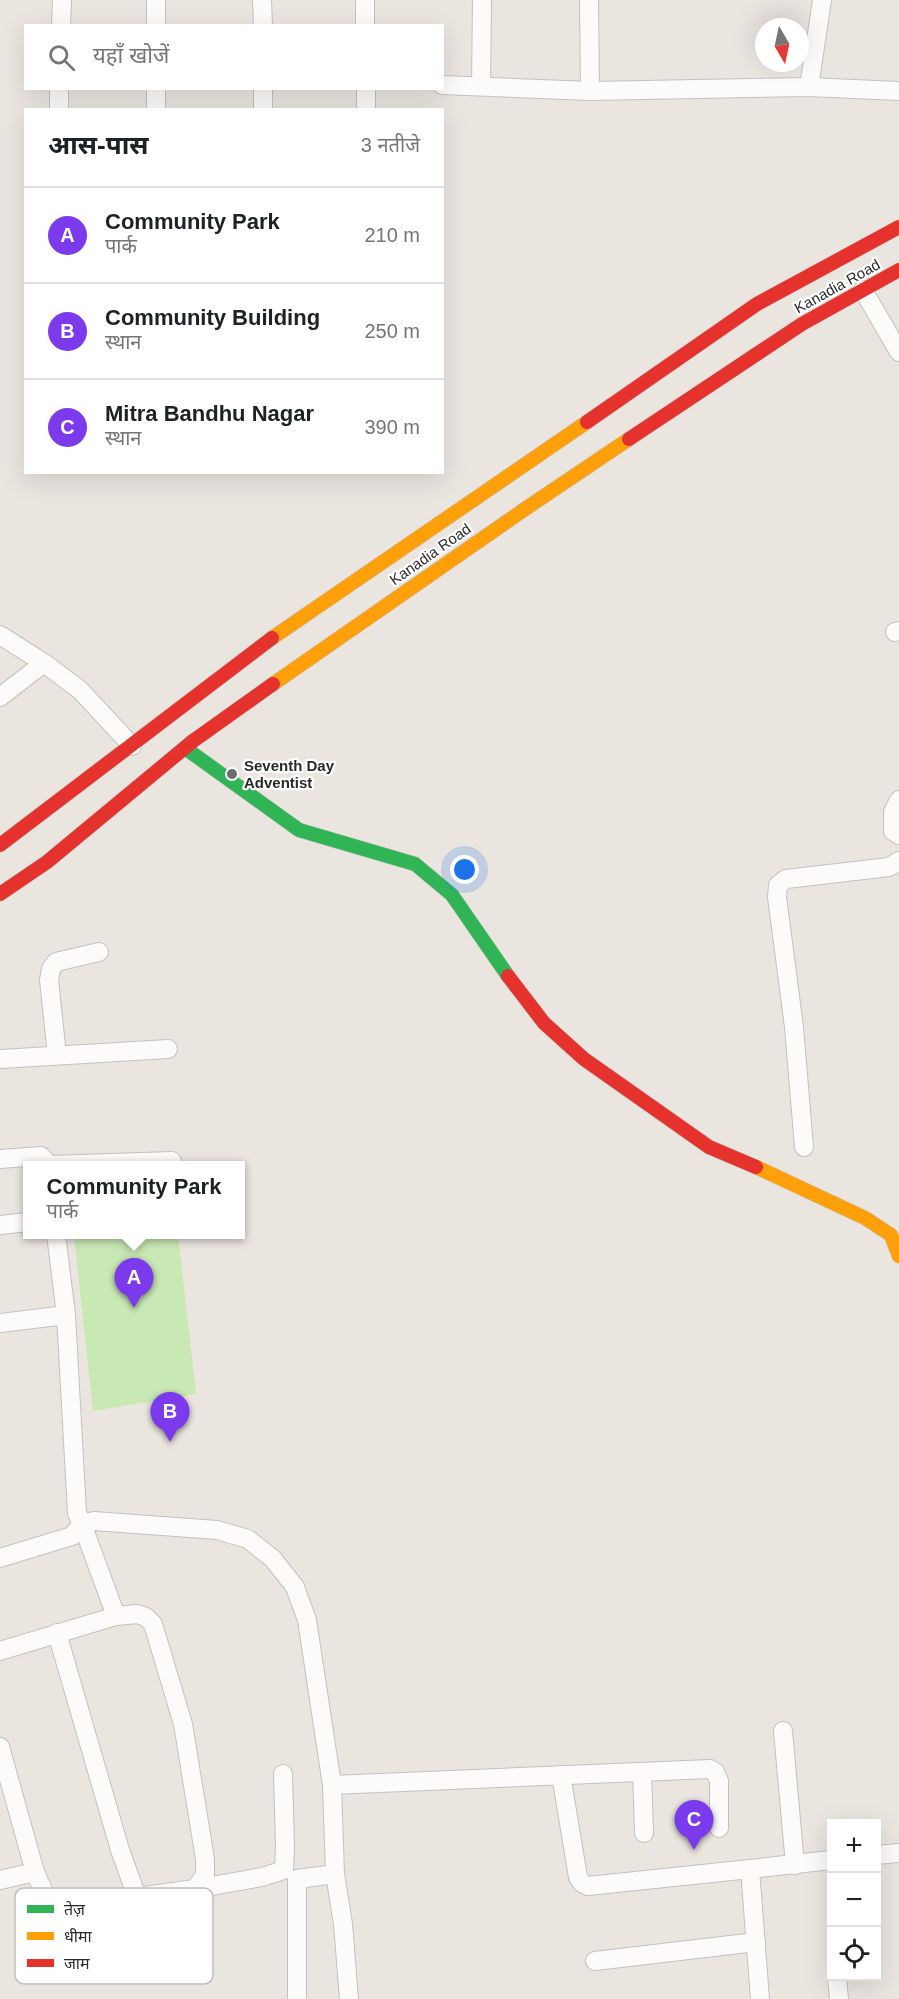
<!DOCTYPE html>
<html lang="hi">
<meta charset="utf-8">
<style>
body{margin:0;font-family:Helvetica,"Noto Sans Devanagari",sans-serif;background:#f6f6f6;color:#202124}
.controls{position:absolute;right:18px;bottom:18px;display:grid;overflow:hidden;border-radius:0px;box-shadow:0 6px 24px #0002}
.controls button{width:54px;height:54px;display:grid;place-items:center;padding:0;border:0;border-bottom:2px solid #e0e0e0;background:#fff;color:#202124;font:30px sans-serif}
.compass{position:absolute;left:755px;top:18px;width:54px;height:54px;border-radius:50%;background:#fff;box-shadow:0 6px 24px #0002;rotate:171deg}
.you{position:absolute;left:465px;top:870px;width:21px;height:21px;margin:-15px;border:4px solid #fff;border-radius:50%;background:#1a73e8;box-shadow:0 0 0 9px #1a73e833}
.badge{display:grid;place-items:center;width:39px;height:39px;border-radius:50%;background:#7c3aed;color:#fff;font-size:20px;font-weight:700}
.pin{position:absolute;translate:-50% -50px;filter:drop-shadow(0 2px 3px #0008)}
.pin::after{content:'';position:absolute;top:32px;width:21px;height:18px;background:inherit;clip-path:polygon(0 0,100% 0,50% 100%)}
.popup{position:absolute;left:23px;top:1161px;width:222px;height:78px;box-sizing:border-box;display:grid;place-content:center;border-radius:0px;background:#fff;filter:drop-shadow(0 2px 4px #0005);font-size:20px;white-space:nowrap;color:#757577}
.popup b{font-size:22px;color:#202124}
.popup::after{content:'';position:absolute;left:50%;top:100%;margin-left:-12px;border:12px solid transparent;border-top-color:#fff}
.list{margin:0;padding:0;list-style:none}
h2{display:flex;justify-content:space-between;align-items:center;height:78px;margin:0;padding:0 24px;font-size:26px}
h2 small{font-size:20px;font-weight:400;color:#757577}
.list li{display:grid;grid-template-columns:39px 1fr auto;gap:18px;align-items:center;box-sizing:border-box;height:96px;padding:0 24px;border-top:2px solid #e0e0e0}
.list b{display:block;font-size:22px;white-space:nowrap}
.list p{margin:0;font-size:20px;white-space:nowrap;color:#757577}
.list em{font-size:20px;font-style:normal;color:#757577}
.icon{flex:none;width:33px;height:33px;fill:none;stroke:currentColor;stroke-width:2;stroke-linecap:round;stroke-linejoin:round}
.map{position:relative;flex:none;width:899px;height:1999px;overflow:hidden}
.search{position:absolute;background:#fff;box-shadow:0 6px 24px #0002;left:24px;top:24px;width:420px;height:66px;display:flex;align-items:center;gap:15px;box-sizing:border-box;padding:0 21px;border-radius:0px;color:#757577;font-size:22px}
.panel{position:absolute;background:#fff;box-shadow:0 6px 24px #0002;left:24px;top:108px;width:420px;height:366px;border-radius:0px}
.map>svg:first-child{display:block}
.green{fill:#c8e8b4}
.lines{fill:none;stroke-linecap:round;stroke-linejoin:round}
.street-casing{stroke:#c3c1c1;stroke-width:20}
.fast-casing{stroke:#c3c1c1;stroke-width:15}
.slow-casing{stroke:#c3c1c1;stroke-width:15}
.jam-casing{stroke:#c3c1c1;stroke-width:15}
.street{stroke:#fcfbfa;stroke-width:18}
.fast{stroke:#30b455;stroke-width:14}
.slow{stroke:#ff9f0a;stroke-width:14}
.jam{stroke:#e5322d;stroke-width:14}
.poi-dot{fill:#6d6b69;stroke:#fff;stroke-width:2}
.labels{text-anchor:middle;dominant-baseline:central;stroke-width:4.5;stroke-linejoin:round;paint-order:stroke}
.street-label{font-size:15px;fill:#2a2a2a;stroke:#fff}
.poi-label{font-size:15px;font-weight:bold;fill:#2a2a2a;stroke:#fff;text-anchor:start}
.key{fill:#fff;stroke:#bfbfbf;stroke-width:1.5}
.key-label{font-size:16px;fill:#2a2a2a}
</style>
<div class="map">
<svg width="899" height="1999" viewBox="0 0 899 1999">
<rect width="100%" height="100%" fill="#eae5df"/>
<path class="green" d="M74,1235H178L196,1394L93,1411Z"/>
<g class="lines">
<g class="street-casing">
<g id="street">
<path d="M262,0L263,26"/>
<path d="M61,26L62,0"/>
<path d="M156,26V0"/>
<path d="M365,26V0"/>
<path d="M442,85L590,91L589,0"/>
<path d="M481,86L482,0"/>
<path d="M809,87L822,0"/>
<path d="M263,88V110"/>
<path d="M366,88V110"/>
<path d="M590,91L809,87L899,91"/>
<path d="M59,110V88"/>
<path d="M156,110V88"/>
<path d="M863,290L899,352"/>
<path d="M895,632L899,631"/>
<path d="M0,635L44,663L80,690L132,746"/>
<path d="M0,697L44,663"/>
<path d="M899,800L893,812V831L899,835"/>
<path d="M57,1055L49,980L51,969L56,962L99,952"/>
<path d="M0,1059L168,1049"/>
<path d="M804,1147L794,1027L777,897L778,885L786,879L889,867L899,861"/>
<path d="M0,1159L41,1156L50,1166"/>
<path d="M50,1165L172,1161"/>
<path d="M0,1225L27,1222"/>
<path d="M56,1234L66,1315L77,1513L82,1524L116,1616"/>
<path d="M0,1323L66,1315"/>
<path d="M0,1558L72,1536L82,1524L94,1521L217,1530L248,1539L273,1559L295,1587L307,1620L332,1785L335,1874L343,1924L349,1999"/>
<path d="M0,1651L116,1616L137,1614L146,1617L153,1624L183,1724L205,1859V1875L195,1889L137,1897L120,1850L57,1633"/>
<path d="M783,1731L795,1865"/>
<path d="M0,1747L35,1872L0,1880"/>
<path d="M642,1772L644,1833"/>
<path d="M561,1775L578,1877L582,1883L588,1886L750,1869"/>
<path d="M332,1785L710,1769L715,1772L719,1781V1828"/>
<path d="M876,1855L899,1853"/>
<path d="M35,1872L49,1903L61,1907L137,1897"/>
<path d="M195,1889L262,1877L284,1870L285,1846L283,1774"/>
<path d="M595,1961L756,1942"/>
<path d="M837,1976L839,1999"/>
<path d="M297,1999V1879L335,1874"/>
<path d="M760,1999L750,1869L831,1860"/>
</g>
</g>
<g class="fast-casing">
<path id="fast" d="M185,748L299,830L415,864L452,895L508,976"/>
</g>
<g class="slow-casing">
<g id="slow">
<path d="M272,638L587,422"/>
<path d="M273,684L525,509L629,439"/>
<path d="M756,1167L865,1218L891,1235L899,1256"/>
</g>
</g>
<g class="jam-casing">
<g id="jam">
<path d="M587,422L757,304L899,227"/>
<path d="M629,439L802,324L899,270"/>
<path d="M0,845L272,638"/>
<path d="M0,894L47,862L193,741L273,684"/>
<path d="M508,976L544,1023L584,1059L709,1147L756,1167"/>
</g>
</g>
<use href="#street" class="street"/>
<use href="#fast" class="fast"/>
<use href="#slow" class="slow"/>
<use href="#jam" class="jam"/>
</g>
<circle class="poi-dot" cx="232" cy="774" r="6"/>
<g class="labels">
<g class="street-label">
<text transform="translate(837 286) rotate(-29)">Kanadia Road</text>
<text transform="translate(430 554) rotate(-35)">Kanadia Road</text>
</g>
<g class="poi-label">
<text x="244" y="765">Seventh Day<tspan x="244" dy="17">Adventist</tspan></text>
</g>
</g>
<rect x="15" y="1888" width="198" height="96" rx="9" class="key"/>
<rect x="27" y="1905" width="27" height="8" fill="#30b455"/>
<rect x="27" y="1932" width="27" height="8" fill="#ff9f0a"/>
<rect x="27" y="1959" width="27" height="8" fill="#e5322d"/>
<g class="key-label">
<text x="64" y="1915">तेज़</text>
<text x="64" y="1942">धीमा</text>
<text x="64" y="1969">जाम</text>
</g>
</svg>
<div class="controls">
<button>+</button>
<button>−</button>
<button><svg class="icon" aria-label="locate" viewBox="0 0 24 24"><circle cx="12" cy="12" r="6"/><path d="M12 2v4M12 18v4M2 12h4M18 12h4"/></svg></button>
</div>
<svg class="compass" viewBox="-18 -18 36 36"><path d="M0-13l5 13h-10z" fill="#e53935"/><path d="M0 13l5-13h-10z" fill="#757577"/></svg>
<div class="you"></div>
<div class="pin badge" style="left:134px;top:1308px">A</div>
<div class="popup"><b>Community Park</b>पार्क</div>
<div class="pin badge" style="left:170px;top:1442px">B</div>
<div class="pin badge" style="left:694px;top:1850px">C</div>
<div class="search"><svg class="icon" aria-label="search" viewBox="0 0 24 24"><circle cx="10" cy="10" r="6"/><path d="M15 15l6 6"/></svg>यहाँ खोजें</div>
<section class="panel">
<h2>आस-पास<small>3 नतीजे</small></h2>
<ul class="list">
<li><span class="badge">A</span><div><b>Community Park</b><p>पार्क</p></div><em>210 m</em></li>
<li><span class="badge">B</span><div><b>Community Building</b><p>स्थान</p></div><em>250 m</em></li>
<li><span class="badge">C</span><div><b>Mitra Bandhu Nagar</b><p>स्थान</p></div><em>390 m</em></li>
</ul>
</section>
</div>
